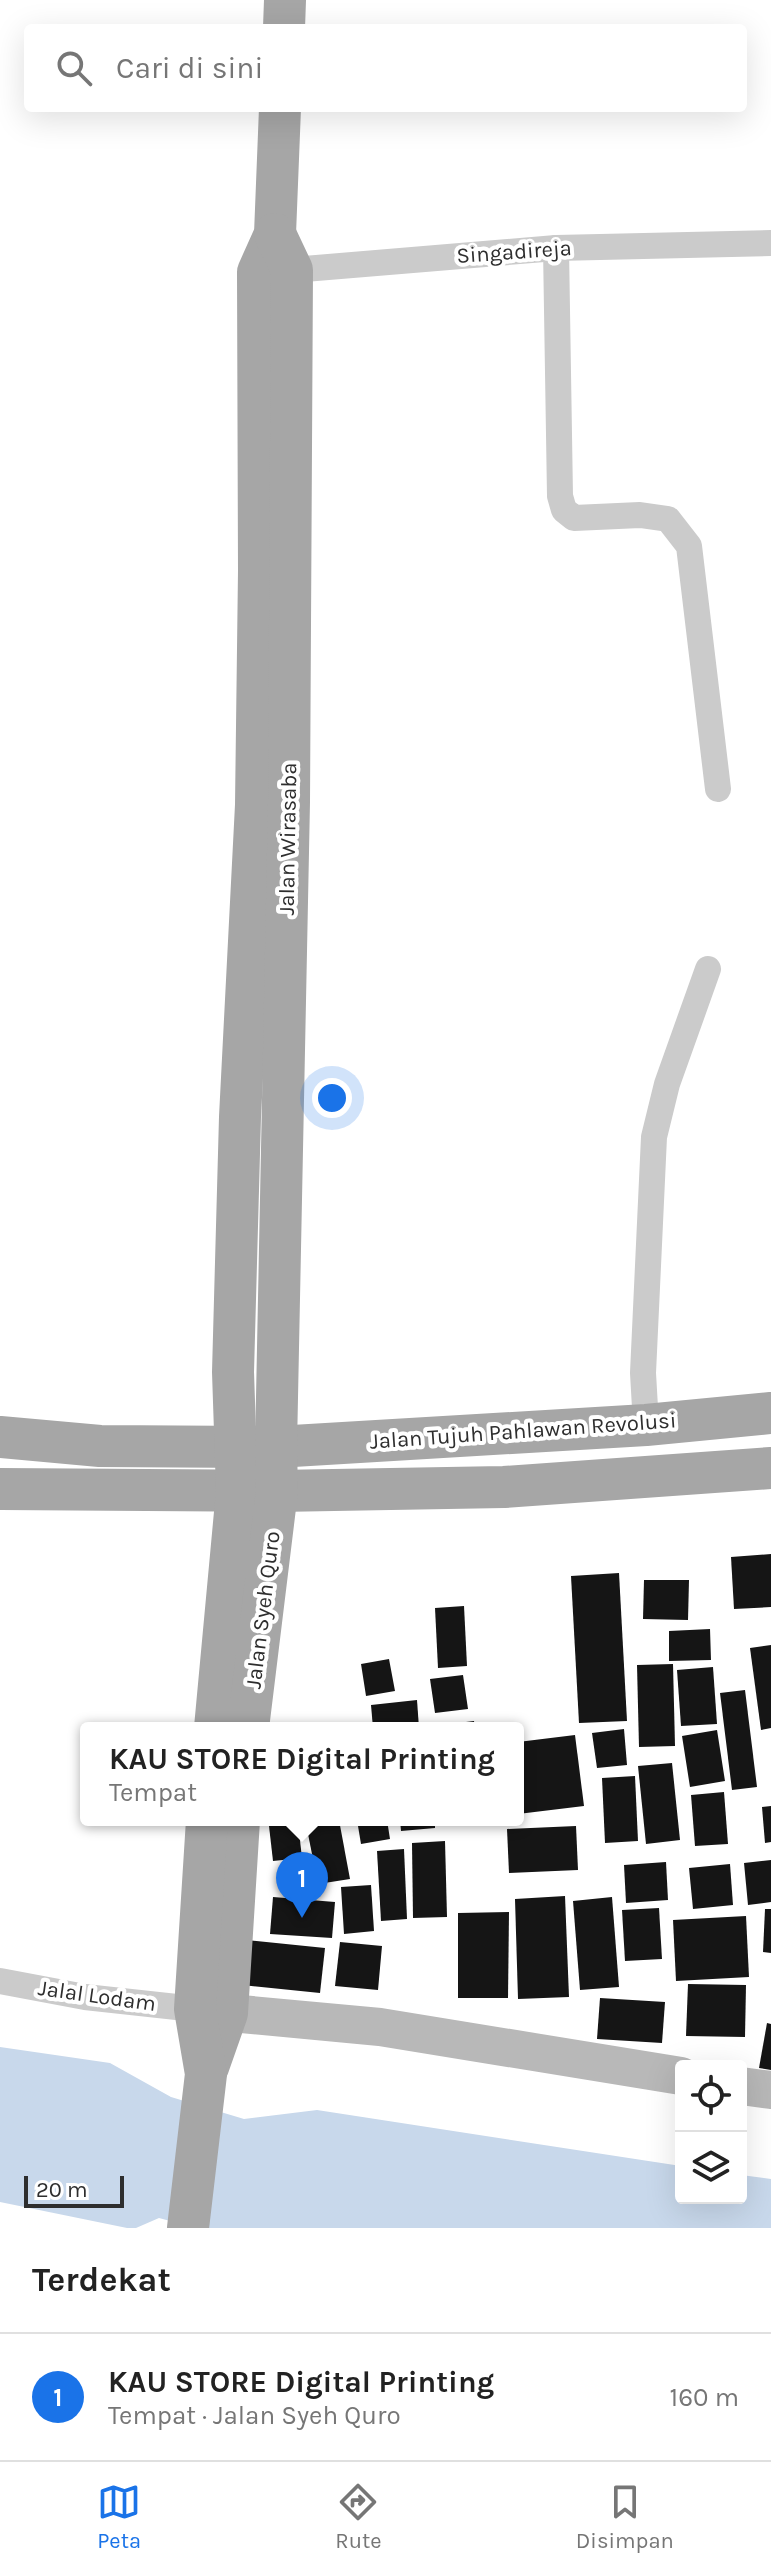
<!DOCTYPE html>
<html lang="id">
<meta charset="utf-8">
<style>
body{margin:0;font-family:Karla,sans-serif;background:#f6f6f6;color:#222}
.controls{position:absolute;right:24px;bottom:24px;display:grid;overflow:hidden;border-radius:8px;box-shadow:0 8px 32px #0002}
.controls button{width:72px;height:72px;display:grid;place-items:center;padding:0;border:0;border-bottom:2px solid #e0e0e0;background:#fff;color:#222;font:40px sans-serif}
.scale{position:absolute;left:24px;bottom:20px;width:100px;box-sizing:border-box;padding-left:8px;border:4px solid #2e2e2e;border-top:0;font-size:22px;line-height:28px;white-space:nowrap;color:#2e2e2e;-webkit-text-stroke:6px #fff;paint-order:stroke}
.you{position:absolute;left:332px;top:1098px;width:28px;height:28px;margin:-20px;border:6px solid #fff;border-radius:50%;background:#1a73e8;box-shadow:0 0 0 12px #1a73e833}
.badge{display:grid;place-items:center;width:52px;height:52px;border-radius:50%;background:#1a73e8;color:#fff;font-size:26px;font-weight:700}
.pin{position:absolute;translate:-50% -66px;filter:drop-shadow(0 2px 4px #0008)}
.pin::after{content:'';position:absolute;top:42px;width:28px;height:24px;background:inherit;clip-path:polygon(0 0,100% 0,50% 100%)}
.popup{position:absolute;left:80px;top:1722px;width:444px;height:104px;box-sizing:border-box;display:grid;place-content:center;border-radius:8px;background:#fff;filter:drop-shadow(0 2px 6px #0005);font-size:26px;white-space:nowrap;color:#767676}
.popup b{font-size:30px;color:#222}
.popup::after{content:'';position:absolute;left:50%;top:100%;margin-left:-16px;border:16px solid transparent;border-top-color:#fff}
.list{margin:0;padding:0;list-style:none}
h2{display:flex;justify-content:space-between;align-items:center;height:104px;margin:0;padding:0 32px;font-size:34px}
h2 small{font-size:26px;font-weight:400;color:#767676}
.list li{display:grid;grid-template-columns:52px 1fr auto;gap:24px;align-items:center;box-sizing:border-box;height:128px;padding:0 32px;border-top:2px solid #e0e0e0}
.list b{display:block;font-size:30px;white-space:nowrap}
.list p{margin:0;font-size:26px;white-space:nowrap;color:#767676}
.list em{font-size:26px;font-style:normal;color:#767676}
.icon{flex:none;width:44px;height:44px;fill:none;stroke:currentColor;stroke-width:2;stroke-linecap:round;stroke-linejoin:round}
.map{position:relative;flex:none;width:771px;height:2228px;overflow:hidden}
.search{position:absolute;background:#fff;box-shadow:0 8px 32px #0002;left:24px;right:24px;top:24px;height:88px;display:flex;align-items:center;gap:20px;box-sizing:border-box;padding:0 28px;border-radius:8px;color:#767676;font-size:30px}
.sheet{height:232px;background:#fff}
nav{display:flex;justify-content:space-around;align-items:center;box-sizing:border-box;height:112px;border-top:2px solid #e0e0e0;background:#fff;font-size:22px;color:#767676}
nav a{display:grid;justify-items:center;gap:4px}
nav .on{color:#1a73e8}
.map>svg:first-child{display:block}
.water{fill:#c8d8eb}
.building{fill:#151515}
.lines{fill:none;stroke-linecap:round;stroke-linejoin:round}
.street{stroke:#cbcbcb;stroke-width:26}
.secondary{stroke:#b8b8b8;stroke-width:38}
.primary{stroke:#a6a6a6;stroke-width:42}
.labels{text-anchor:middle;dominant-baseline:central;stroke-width:8;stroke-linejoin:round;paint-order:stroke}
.street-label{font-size:22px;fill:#2e2e2e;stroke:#fff}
</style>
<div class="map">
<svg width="771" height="2228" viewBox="0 0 771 2228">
<rect width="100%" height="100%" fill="#fff"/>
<path class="water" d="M0,2047L110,2063L171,2097L244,2119L317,2110L681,2166V2198H741V2175L771,2179V2228H196L159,2218L136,2228H127L0,2202Z"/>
<g class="building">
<path d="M771,1554V1607L734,1609L731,1557Z"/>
<path d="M619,1573L627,1721L579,1723L571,1576Z"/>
<path d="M644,1580H689L688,1620L643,1619Z"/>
<path d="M464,1606L467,1666L438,1668L435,1608Z"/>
<path d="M710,1629L711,1660L669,1661V1631Z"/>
<path d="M771,1645V1728L761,1730L750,1648Z"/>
<path d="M389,1659L395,1691L366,1696L361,1664Z"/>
<path d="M673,1664L675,1746L639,1747L637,1665Z"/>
<path d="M713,1667L717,1724L681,1726L677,1670Z"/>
<path d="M463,1675L468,1709L435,1713L430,1679Z"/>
<path d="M745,1690L757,1787L732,1790L720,1693Z"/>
<path d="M417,1700L419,1728H373L371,1705Z"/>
<path d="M474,1721L475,1728H434V1726Z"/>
<path d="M624,1729L627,1765L597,1768L592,1733Z"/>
<path d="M717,1730L725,1781L690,1787L682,1736Z"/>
<path d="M575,1735L584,1806L518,1814V1742Z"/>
<path d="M672,1763L680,1840L646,1844L638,1766Z"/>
<path d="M635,1776L638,1841L605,1843L602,1778Z"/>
<path d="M724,1792L728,1844L695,1846L691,1795Z"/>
<path d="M771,1806V1842L765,1843L762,1807Z"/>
<path d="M330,1820H339L350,1879L318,1884L306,1824Z"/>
<path d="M357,1820H387L390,1839L361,1844Z"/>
<path d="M400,1820H435V1828L401,1831Z"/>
<path d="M298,1823L302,1858L273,1861L269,1826Z"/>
<path d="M576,1826L578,1870L509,1873L507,1829Z"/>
<path d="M445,1841L447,1917L413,1918L412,1843Z"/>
<path d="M404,1849L407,1919L381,1921L377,1851Z"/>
<path d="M771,1860V1902L748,1905L744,1863Z"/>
<path d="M666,1862L668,1900L626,1903L624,1865Z"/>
<path d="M730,1864L733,1905L693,1909L689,1868Z"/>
<path d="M371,1885L374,1931L344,1934L341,1887Z"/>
<path d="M565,1896L569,1997L518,1999L515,1899Z"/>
<path d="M273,1897L335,1902L332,1938L270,1934Z"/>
<path d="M612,1897L619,1987L580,1990L573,1901Z"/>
<path d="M659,1908L662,1959L625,1961L622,1910Z"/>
<path d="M765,1909H771V1953L763,1952Z"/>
<path d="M509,1912L508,1998H458V1913Z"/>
<path d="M746,1916L749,1977L676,1981L673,1920Z"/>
<path d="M247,1940L325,1948L320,1993L242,1985Z"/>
<path d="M340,1942L382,1946L378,1990L335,1986Z"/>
<path d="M688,1984L746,1985L745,2037L686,2036Z"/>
<path d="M600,1998L665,2002L662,2043L597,2039Z"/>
<path d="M767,2023L771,2024V2070L759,2068Z"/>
</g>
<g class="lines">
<g class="street">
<path d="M556,248L560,496L564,510L574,518L640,515L668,519L689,546L718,789"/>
<path d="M280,271L556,248L771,243"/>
<path d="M646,1425L643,1373L654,1137L667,1084L708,969"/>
<path d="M0,1981L85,1997L195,2009"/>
</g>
<g class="secondary">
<path d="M198,2010L380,2027L681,2076"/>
<path d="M741,2086L771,2090"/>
</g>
<g class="primary">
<path d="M284,28L285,0"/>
<path d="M0,1437L100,1446L276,1447L646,1425L771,1413"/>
<path d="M0,1489L277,1491L504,1487L771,1468"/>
<path d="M215,1728L237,1491L233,1372L240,1117L256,805L259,571L258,272L275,234L280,108"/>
<path d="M248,1728L277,1491L276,1447L289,802L292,270L275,234"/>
<path d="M208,2067L227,2013L239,1820"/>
<path d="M188,2228L206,2074L195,2009L207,1820"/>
</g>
</g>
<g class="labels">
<g class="street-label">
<text transform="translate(514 252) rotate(-4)">Singadireja</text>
<text transform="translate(288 839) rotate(-89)">Jalan Wirasaba</text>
<text transform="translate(523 1431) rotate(-4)">Jalan Tujuh Pahlawan Revolusi</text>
<text transform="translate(263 1610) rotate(-83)">Jalan Syeh Quro</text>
<text transform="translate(97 1996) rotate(8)">Jalal Lodam</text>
</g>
</g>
</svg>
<div class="controls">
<button><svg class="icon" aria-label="locate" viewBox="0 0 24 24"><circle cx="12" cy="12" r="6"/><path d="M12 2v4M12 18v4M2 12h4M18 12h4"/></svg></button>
<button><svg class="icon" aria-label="layers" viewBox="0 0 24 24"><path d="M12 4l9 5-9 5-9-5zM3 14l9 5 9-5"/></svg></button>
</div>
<div class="scale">20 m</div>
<div class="you"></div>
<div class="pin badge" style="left:302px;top:1918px">1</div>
<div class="popup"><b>KAU STORE Digital Printing</b>Tempat</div>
<div class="search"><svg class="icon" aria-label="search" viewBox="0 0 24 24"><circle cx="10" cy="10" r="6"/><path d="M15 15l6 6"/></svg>Cari di sini</div>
</div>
<section class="sheet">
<h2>Terdekat<small></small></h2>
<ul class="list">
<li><span class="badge">1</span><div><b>KAU STORE Digital Printing</b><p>Tempat · Jalan Syeh Quro</p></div><em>160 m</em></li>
</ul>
</section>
<nav>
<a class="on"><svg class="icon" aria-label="map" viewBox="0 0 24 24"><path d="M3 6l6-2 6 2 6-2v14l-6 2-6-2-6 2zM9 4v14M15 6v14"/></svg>Peta</a>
<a><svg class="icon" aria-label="directions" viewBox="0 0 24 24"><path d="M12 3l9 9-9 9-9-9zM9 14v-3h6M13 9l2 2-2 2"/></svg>Rute</a>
<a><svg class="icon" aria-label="saved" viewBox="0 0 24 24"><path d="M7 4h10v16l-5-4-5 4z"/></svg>Disimpan</a>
</nav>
